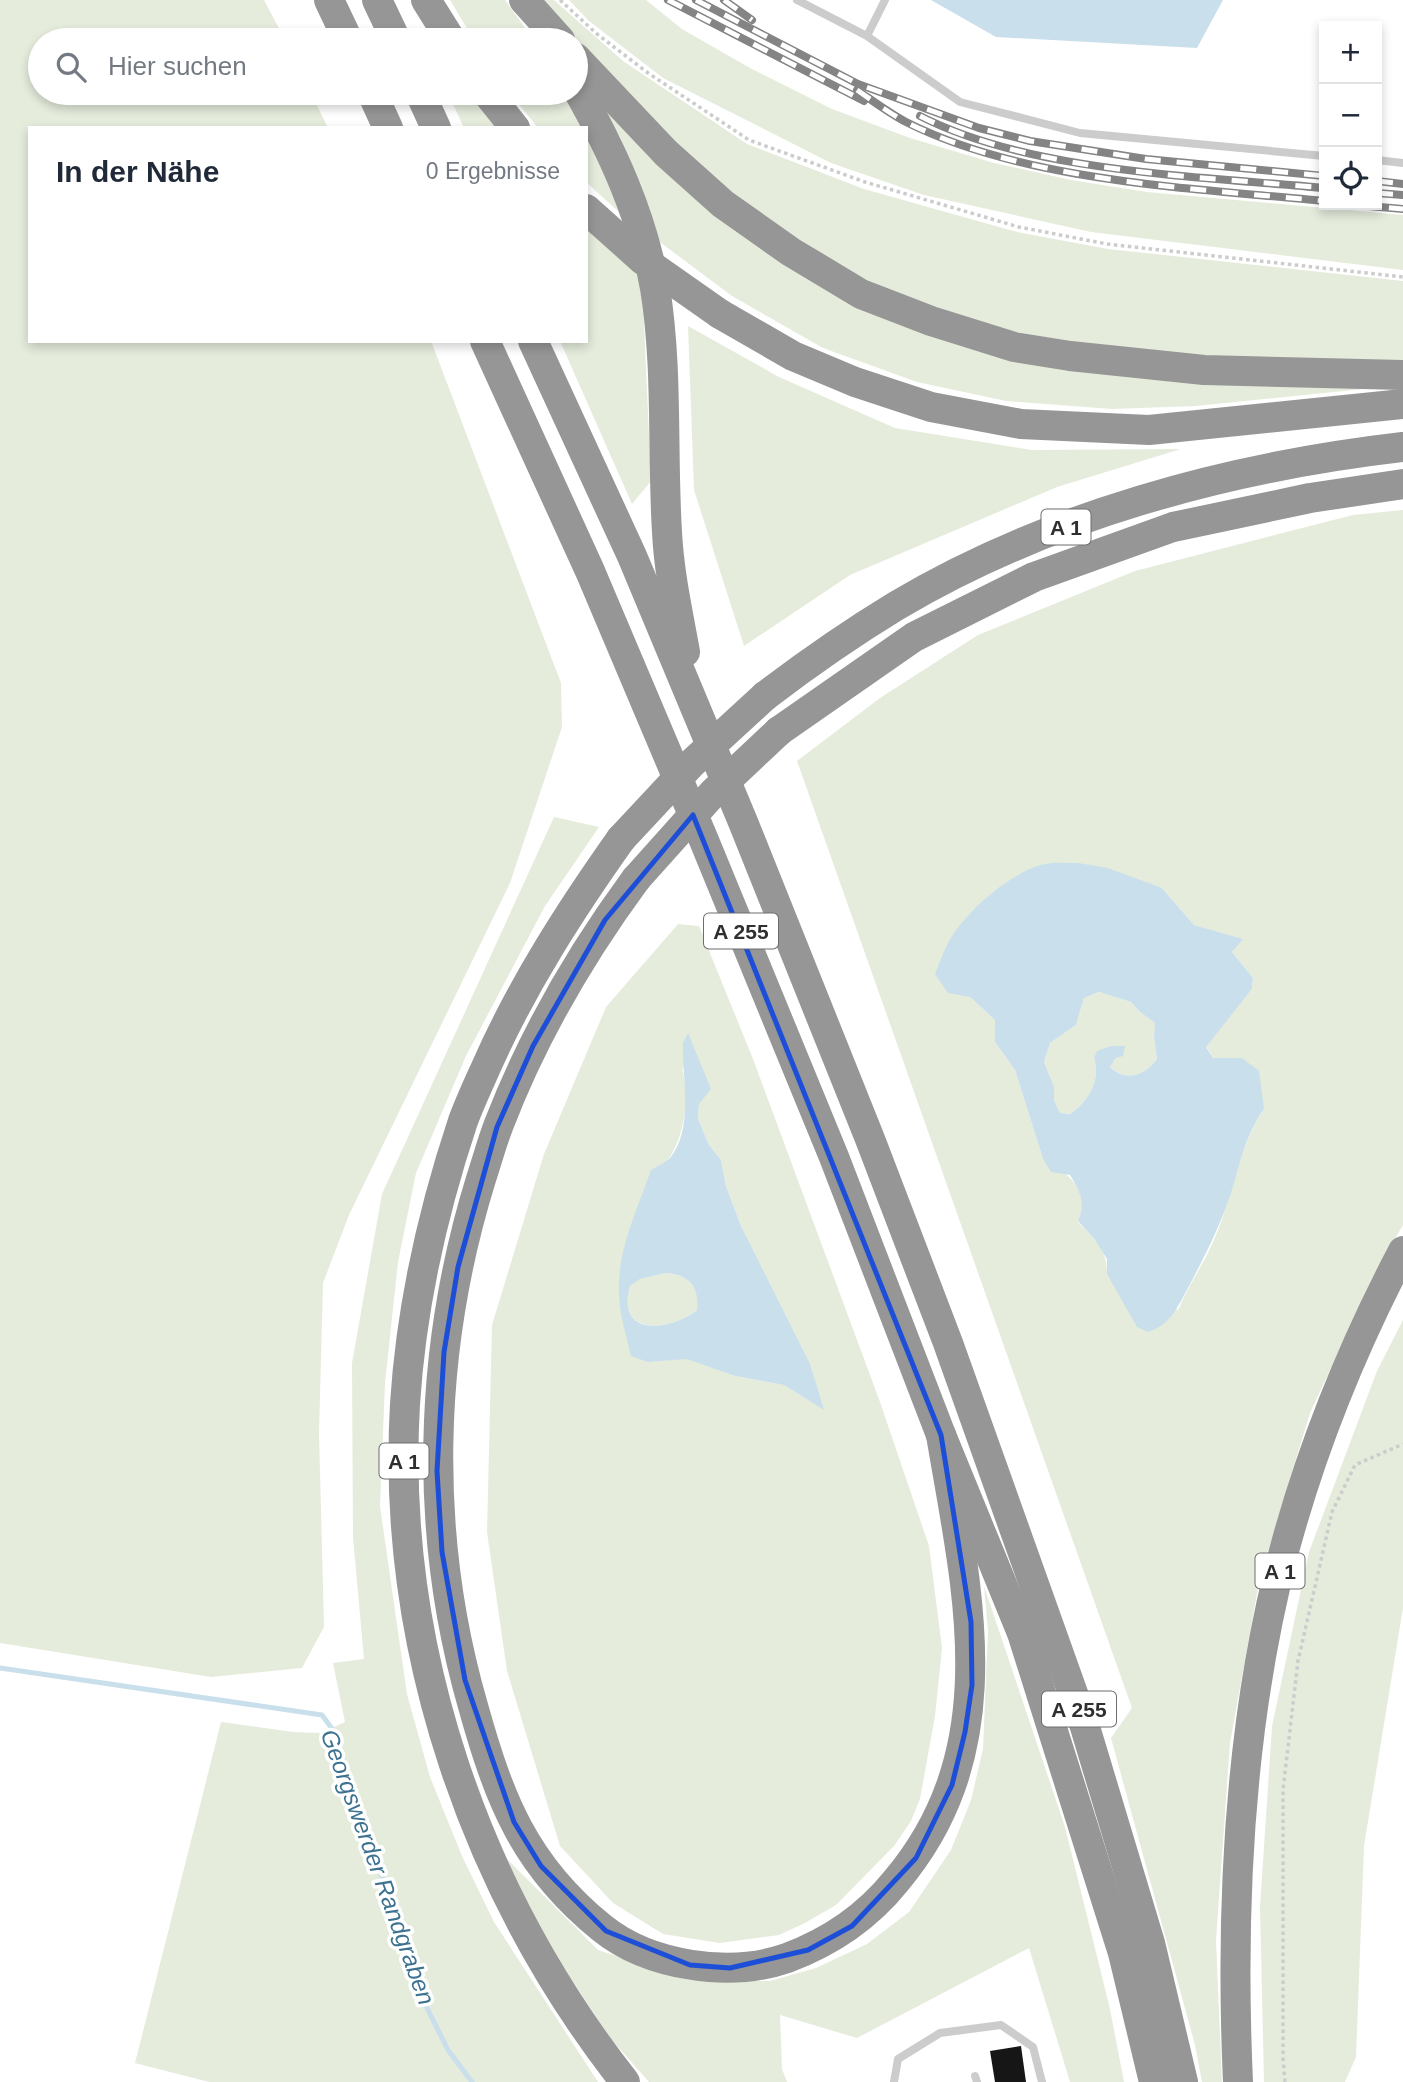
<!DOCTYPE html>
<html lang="de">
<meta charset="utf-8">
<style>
body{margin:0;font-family:Helvetica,sans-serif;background:#f2f2f3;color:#1f2937}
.controls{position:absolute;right:21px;top:21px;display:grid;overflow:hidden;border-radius:0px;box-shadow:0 4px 10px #0003}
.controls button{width:63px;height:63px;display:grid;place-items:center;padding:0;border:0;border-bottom:2px solid #e0e1e3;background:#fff;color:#1f2937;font:35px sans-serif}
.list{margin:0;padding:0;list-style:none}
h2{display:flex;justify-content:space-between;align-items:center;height:91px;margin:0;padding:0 28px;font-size:30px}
h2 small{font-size:23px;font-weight:400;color:#747a83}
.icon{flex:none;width:38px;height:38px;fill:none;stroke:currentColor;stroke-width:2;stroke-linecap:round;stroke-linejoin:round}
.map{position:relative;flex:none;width:1403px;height:2082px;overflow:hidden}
.search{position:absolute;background:#fff;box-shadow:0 4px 10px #0003;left:28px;top:28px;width:560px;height:77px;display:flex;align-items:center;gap:18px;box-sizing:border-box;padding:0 24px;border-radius:38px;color:#747a83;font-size:26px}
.panel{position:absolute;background:#fff;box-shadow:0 4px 10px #0003;left:28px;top:126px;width:560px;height:217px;border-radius:0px}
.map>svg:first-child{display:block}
.green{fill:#e5ecdc;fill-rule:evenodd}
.water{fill:#c9dfeb;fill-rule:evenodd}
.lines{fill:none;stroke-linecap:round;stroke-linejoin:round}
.stream{stroke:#c9dfeb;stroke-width:5}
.building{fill:#161616}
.path{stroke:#ccc;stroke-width:3.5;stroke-dasharray:3.5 3.5;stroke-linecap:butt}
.service{stroke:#ccc;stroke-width:8}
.motorway{stroke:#969696;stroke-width:30}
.rail-casing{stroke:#848484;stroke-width:8}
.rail{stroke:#fff;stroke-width:5;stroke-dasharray:16;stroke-linecap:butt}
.motorway-bridge{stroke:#969696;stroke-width:30}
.marked{fill:none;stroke:#1d4ed8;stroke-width:5;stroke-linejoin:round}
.labels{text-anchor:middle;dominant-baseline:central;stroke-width:7;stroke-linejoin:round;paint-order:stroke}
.shield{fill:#fff;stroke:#6d6d6d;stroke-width:2}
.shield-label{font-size:21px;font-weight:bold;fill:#2f2f2f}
.water-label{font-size:24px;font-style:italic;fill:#3d7290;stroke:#fff}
</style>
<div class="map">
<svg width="1403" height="2082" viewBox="0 0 1403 2082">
<rect width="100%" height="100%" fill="#fff"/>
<g class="green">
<path d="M0,0H264L285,40H40V93H311L328,128H30V341H431L561,683L562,727L510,883L349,1215L323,1283L319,1433L324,1627L302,1668L211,1677L0,1643Z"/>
<path d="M450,0H505L534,40H474Z"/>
<path d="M537,0H554L623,61L747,144L864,189L1017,232L1108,249L1403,281V363L1202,357L1101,347L1016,332L928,308L868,281L798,243L746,207L632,105L576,44V40H573Z"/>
<path d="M569,0H646L682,29L750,68L832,109L910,138L994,163L1071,180L1147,192L1403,215V270L1091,232L924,195L831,163L663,78L589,21Z"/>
<path d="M448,93H471L496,128H464Z"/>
<path d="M510,93H569C594,134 613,176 629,221L586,182V128H538Z"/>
<path d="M594,95L659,160L928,329L1403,385L1196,406L1112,409L1006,401L917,382L823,348L732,296L657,240L641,189L620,137Z"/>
<path d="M586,227L642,278L651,481L632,504L560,341H586Z"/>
<path d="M688,326L779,377L895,428L1032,450L1181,449L1057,487L850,575L744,646L694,490Z"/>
<path d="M1403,510V1225L1375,1273L1310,1413L1260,1577L1230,1743L1216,1940L1222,2082H1202L1195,2045L1111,1738L1132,1708L797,761L880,698L978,635L1135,571L1353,515ZM1162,888L1194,925L1242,939L1232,952L1253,978L1252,989L1206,1046L1213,1058H1242L1264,1109C1237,1148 1233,1198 1213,1242C1203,1265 1188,1286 1178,1310L1107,1274C1108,1250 1094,1239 1078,1222C1092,1189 1068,1174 1043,1159L1015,1070L995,1042V1020L970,997Z"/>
<path d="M554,817L599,827L545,906L466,1056L416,1173L398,1262L385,1383L380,1506L407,1694L430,1777L462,1856L494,1922L598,2082H209L135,2063L221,1722L293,1732L321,1733L345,1722L333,1663L364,1659L353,1537L352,1363L382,1194Z"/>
<path d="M678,924L699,926L753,1059L880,1402L929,1546L942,1648L935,1716L920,1799L911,1821L894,1846L836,1905L805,1923L779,1935L720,1943L663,1934L613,1903L560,1846L507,1671L487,1532L492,1325L544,1154L606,1007ZM682,1066L699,1104L698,1119L709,1145L721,1160L726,1186L741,1226L823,1409L784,1385L735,1376L687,1358L648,1362L619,1290L668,1160C686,1133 689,1098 682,1066Z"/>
<path d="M1099,992L1131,1002L1139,1011L1156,1023L1154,1037L1157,1059C1144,1076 1127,1082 1110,1067L1116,1058H1094C1101,1080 1089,1101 1070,1114L1060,1113L1054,1100V1086L1044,1062L1050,1043L1076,1025L1084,998Z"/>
<path d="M666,1273C689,1275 699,1286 697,1310C669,1332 616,1337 630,1285L640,1279Z"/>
<path d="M1403,1320V1608L1364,1846L1356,2057L1345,2082H1264L1260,1907L1272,1726L1309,1552L1377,1371Z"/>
<path d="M984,1586L1065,1827L1110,2009L1124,2082H1070L1029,1948L857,2038L780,2015L782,2069L787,2082H649L611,2039L548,1944L506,1858L598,1950L689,1980L770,1981L816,1968L867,1944L909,1912L951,1850L971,1800L983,1749L988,1631Z"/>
</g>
<g class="water">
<path d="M931,0H1223L1197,48L996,37Z"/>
<path d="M1078,863L1108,868L1162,888L1194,925L1243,939L1232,952L1253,978L1252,989L1206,1047L1213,1058H1242L1259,1071L1264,1109C1244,1138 1241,1161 1231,1193C1220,1226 1205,1256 1189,1286C1178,1306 1171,1325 1148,1332L1137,1327L1107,1274V1259L1095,1240L1078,1221C1086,1203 1080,1191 1070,1175L1051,1172L1043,1159L1015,1070L995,1042V1020L970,997L948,993L935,974C939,964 943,953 948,943C964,913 1011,871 1045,864C1055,862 1068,863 1078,863ZM1099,992L1131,1002L1139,1011L1155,1023L1154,1037L1157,1059C1144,1076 1126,1082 1110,1067L1116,1058L1123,1056L1125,1046H1111L1097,1051L1094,1058C1101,1080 1089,1101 1070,1114L1060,1113L1054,1100V1086L1044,1062L1050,1043L1076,1025L1084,998Z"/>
<path d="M688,1033L711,1089L699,1104L698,1119L709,1145L721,1160L726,1186L741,1226L810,1364L824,1410L784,1385L735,1376L687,1359L648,1362L631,1356C626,1335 619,1313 619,1292C617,1250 638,1208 651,1170C657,1166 665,1163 670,1158C694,1129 682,1078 683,1043ZM666,1273C689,1275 699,1286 697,1310C669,1332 616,1337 630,1286L640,1279Z"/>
</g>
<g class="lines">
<path class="stream" d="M0,1668L322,1715L333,1730L424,2002L448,2050L472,2082"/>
</g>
<path class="building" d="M1021,2046L1026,2082H995L990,2051Z"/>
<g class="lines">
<g class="path">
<path d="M560,0L597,34L648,73L749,140L865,182L1019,227L1107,244L1403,277"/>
<path d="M1285,2082L1283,2059V1790L1298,1661L1332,1512L1355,1465L1403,1444"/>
</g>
<g class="service">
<path d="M797,0L867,36L960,102L1080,133L1324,156"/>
<path d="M867,36L885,0"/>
<path d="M1377,160L1403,163"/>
<path d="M975,2076L977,2082"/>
<path d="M894,2082L898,2059L940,2033L1001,2025L1033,2047L1042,2082"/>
</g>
<g class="motorway">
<path d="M329,0L348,40"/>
<path d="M377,0L396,40"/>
<path d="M426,0L451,40"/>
<path d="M524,0L560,40"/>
<path d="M576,58L666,153L723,204L791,252L861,294L931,321L1014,347L1070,356L1204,370L1403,375"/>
<path d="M576,87C612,150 642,215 655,288C668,368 662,451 667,532C669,573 678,613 685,652"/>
<path d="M372,93L388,128"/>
<path d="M420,93L436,128"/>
<path d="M487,93L515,128"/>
<path d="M720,314L793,356L855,382L931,407L1021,424L1149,430L1403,404"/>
<path d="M485,341L590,571L703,838L834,1157L941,1435L1022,1633L1123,1953L1154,2082"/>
<path d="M533,341L632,556L743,822L870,1139L948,1343L1085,1727L1150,1943L1183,2082"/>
<path d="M765,696C807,664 850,634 896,606C1047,516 1229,467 1403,447"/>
<path d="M779,731L914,637L1034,577L1173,527L1310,498L1403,484"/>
<path d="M621,839C570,911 523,984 487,1065C479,1083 470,1102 463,1121C433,1211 411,1309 405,1404C391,1648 475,1891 625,2082"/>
<path d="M636,879C580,955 533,1036 499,1124C492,1142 487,1161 481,1179C428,1350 423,1533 473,1706C499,1799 524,1865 602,1928C649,1966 730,1978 787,1958C830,1942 867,1917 896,1881C1008,1748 967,1590 941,1435"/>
<path d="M1238,2082C1230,1905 1239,1723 1284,1551C1312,1447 1353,1346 1403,1251"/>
</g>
<g class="rail-casing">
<g id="rail">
<path d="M668,0L864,101"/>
<path d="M696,0L858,84L979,128L1030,141L1146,159L1324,176"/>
<path d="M724,0L752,20"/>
<path d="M857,90C873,101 889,113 906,122C1025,182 1193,188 1324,201"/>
<path d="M920,116C1032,173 1199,176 1324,188"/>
<path d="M1377,181L1403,184"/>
<path d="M1377,193L1403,195"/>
<path d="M1357,205L1403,209"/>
</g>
</g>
<use href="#rail" class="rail"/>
<g class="motorway-bridge">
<path d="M586,209L643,260L720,314"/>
<path d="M621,839L691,764L765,696"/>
<path d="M636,879L713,793L779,731"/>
</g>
</g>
<path class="marked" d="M693,815L941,1435L971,1622L972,1685L965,1732L952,1785L916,1858L852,1926L808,1950L730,1968L690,1965L606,1931L541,1866L514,1822L465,1680L442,1552L437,1471L444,1352L458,1267L497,1127L533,1046L605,920Z"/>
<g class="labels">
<g class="shield">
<rect x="1041.5" y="509.5" width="49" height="35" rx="5"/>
<rect x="704" y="913.5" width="74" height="35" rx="5"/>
<rect x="379.5" y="1443.5" width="49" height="35" rx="5"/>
<rect x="1255.5" y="1553.5" width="49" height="35" rx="5"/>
<rect x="1042" y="1691.5" width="74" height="35" rx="5"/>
</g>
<g class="shield-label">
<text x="1066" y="527">A 1</text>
<text x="741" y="931">A 255</text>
<text x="404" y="1461">A 1</text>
<text x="1280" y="1571">A 1</text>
<text x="1079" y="1709">A 255</text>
</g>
<g class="water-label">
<text transform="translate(378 1867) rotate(70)">Georgswerder Randgraben</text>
</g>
</g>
</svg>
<div class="controls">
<button>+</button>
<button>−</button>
<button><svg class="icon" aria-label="locate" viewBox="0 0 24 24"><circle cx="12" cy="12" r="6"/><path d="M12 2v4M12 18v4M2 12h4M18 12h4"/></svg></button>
</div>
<div class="search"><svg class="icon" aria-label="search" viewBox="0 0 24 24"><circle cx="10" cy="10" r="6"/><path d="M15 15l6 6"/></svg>Hier suchen</div>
<section class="panel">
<h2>In der Nähe<small>0 Ergebnisse</small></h2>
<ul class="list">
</ul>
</section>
</div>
